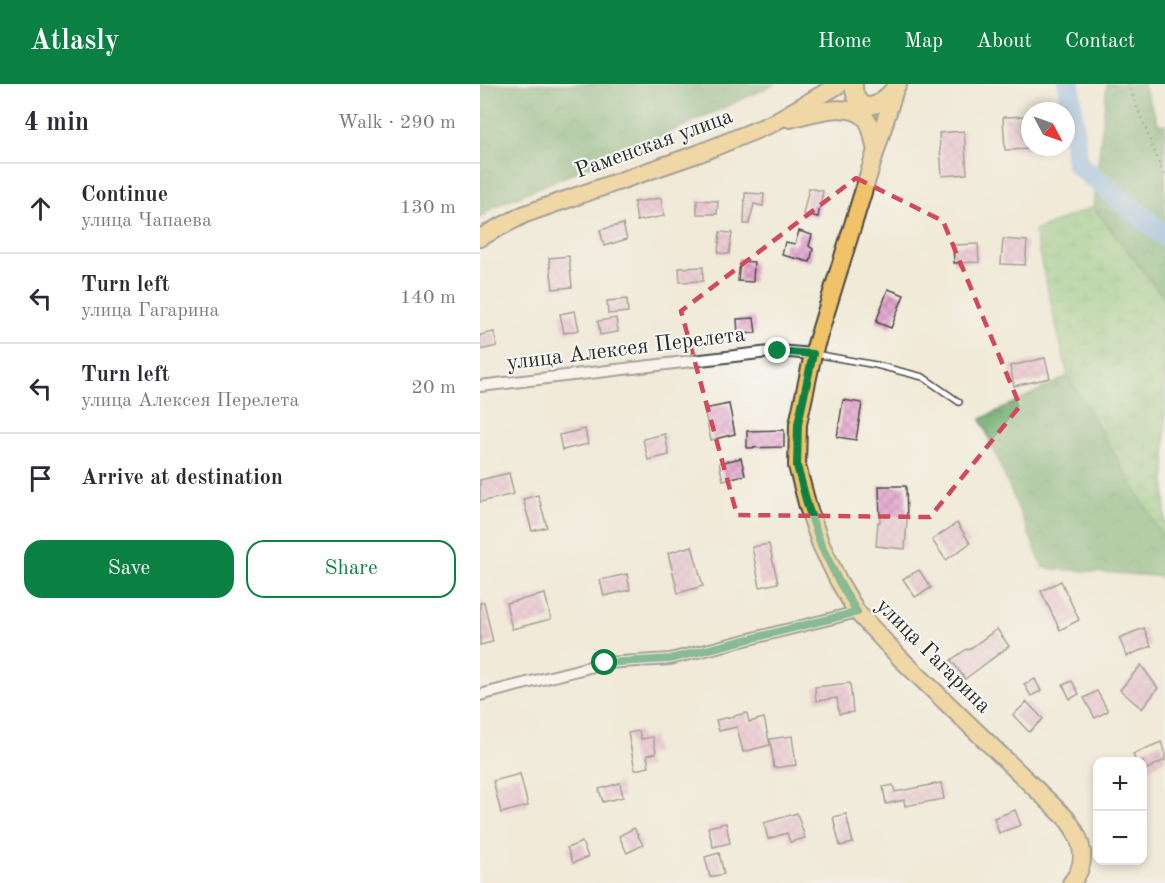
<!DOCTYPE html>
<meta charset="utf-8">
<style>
body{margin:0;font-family:"Old Standard TT",serif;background:#f7f7f7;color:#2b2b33}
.controls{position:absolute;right:18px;bottom:18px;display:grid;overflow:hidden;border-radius:12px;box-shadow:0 3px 9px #0003}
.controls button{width:54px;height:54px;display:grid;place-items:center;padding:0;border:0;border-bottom:2px solid #e1e1e2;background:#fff;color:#2b2b33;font:30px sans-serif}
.compass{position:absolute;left:541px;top:18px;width:54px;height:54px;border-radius:50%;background:#fff;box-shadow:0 3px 9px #0003;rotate:131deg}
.stop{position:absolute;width:18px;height:18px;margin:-14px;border:4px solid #0b8043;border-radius:50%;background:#fff}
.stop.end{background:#0b8043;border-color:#fff;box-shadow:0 2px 6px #0008}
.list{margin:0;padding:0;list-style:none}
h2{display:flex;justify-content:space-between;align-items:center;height:78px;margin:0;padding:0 24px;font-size:26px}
h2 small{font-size:20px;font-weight:400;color:#7c7c81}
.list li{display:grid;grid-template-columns:39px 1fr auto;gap:18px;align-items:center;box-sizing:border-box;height:90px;padding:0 24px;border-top:2px solid #e1e1e2}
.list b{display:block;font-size:22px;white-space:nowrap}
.list p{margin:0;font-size:20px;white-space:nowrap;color:#7c7c81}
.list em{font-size:20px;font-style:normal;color:#7c7c81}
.actions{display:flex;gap:12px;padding:18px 24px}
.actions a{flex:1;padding:14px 0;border:2px solid #0b8043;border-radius:18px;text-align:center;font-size:21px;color:#0b8043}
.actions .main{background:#0b8043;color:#fff}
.icon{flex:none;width:33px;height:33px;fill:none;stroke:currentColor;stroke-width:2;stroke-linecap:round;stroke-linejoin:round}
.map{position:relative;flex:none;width:685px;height:799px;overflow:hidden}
header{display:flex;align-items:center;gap:36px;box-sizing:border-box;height:84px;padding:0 30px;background:#0b8043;color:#fff}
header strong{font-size:28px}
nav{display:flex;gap:33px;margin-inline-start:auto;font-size:21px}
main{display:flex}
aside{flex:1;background:#fff}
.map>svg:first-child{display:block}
.forest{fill:url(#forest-crowns);stroke:#4c6a4c;stroke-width:1.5}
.wetland{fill:url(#wetland-marsh);stroke:#597854;stroke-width:1.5}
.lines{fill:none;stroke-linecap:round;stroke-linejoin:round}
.river{stroke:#79aee7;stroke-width:22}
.building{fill:url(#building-cross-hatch)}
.lane-casing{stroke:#494845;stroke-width:8}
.street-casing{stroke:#494845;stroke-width:14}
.primary-casing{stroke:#494845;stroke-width:20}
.path{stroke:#494845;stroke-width:2;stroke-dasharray:1.5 4.5;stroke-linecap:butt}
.lane{stroke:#fff;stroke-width:5}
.street{stroke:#fff;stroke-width:10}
.primary{stroke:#f0c369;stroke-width:16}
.route{stroke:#0b8043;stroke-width:8}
.marked{fill:none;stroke:#d1495b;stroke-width:4.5;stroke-dasharray:12 8;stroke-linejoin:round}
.labels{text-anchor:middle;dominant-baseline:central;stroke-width:4.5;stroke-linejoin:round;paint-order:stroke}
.street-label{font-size:22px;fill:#2b2b2b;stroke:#f6f6f2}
</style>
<header>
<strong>Atlasly</strong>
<nav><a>Home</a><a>Map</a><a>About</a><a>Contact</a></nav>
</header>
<main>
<aside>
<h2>4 min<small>Walk · 290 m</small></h2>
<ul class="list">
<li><svg class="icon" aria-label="ahead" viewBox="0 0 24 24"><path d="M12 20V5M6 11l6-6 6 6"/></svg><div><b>Continue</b><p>улица Чапаева</p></div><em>130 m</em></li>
<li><svg class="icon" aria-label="left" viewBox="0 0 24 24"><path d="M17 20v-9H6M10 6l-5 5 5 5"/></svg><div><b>Turn left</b><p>улица Гагарина</p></div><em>140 m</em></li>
<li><svg class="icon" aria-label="left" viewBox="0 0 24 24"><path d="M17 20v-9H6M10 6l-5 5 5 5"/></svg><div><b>Turn left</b><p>улица Алексея Перелета</p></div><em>20 m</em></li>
<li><svg class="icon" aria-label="arrive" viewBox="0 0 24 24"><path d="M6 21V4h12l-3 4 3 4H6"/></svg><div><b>Arrive at destination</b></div></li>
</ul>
<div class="actions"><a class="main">Save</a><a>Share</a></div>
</aside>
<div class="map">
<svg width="685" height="799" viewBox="0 0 685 799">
<defs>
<pattern id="forest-crowns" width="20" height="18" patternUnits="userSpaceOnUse" patternTransform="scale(1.5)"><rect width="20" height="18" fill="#6daa6c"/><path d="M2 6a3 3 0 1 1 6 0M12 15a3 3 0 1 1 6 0" fill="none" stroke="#5a8b59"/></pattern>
<pattern id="wetland-marsh" width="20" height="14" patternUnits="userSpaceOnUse" patternTransform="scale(1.5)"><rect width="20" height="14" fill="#87c57c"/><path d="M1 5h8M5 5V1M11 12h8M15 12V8" fill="none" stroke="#6fa066"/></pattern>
<pattern id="building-cross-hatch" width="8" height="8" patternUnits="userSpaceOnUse" patternTransform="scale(1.5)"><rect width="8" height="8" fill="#e5a4ce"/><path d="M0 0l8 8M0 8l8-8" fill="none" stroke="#ba86a7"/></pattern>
</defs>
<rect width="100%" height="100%" fill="#f6f6f2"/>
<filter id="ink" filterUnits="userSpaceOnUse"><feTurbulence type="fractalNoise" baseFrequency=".0167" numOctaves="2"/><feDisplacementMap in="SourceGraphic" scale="12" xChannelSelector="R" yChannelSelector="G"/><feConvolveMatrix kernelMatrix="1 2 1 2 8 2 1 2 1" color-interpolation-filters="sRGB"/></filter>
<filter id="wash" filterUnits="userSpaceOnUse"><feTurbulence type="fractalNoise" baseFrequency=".008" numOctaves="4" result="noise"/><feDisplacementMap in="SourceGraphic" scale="24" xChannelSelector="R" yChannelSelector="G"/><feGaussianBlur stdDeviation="1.35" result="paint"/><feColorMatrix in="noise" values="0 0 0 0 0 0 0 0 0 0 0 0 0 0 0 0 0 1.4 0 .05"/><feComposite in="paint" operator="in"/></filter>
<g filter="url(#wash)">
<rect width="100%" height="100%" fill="#f1ead8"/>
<g class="forest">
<path d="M0,0H295L186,50L15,122L0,134Z"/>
<path d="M627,0H663L679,41L685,40V215L613,123Z"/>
<path d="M588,292L685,456V493L563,484L501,335Z"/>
</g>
<path class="wetland" d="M613,123L685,215V456L588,292L554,147Z"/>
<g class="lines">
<path class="river" d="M589,0L597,80L685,152"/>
</g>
<g id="blocks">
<g class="building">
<path d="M550,32V65L525,66L523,33Z"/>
<path d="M484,47L487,90L462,92L459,49Z"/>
<path d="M329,104L343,107L338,133L323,130Z"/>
<path d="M265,109L284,110L283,122L274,120L269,140H264Z"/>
<path d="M181,114L184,132L157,137L154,118Z"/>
<path d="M217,116L238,117L237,130H217Z"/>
<path d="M143,140L147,155L124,162L120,146Z"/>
<path d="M319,147L332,151L329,162L333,165L330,178L302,171L305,158L315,160Z"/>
<path d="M240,148L252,149L249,170L238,169Z"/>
<path d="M523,155L547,157L545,181L521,180Z"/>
<path d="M498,160L499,178L474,179L473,161Z"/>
<path d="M89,172L92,203L73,205L69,174Z"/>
<path d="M260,177L274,178L273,198L258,197Z"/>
<path d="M223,183V197L200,198L199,184Z"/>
<path d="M408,205L424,211L411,244L396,238Z"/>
<path d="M147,215L148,228L128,230L127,217Z"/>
<path d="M95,227L99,246L84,249L80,230Z"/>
<path d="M136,234L138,248L120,251L118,237Z"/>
<path d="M274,234L276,249L258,250L257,235Z"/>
<path d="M14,248L17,262L0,266V251Z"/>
<path d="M565,274L570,294L534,302L530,282Z"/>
<path d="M363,316L382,319L376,356L357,353Z"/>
<path d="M249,320L255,350L231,356L224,325Z"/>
<path d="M105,345L108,360L82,366L79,351Z"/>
<path d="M304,346V363L267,364V347Z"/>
<path d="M185,350L189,371L168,376L163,355Z"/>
<path d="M261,374L265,391L243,396L239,379Z"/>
<path d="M29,389L34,410L0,418V396Z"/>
<path d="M399,402H426L427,435L425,465L396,462L398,438H400Z"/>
<path d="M58,411L67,443L52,447L43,415Z"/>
<path d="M477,439L490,459L466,476L452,456Z"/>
<path d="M289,460L298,499L280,503L272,463Z"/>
<path d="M212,462L223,502L198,509L188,469Z"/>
<path d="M439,486L451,504L435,513L423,495Z"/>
<path d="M147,490L150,506L124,512L120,496Z"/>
<path d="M581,497L599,536L580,546L561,507Z"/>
<path d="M65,510L71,535L32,545L26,519Z"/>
<path d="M4,518L13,558L0,561V519Z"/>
<path d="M664,544L671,562L647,572L639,554Z"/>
<path d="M517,545L529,562L485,595L471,576L487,565L488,566Z"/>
<path d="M661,581L678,604L662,625L640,606Z"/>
<path d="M555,595L561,607L551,612L544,600Z"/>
<path d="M592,597L599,610L590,615L583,601Z"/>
<path d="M370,599L373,628L359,630L357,614L336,617L335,603Z"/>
<path d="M617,607L628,627L615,634L604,614Z"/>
<path d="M547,618L563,635L549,648L533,631Z"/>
<path d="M267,629L269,638L284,634L290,661L263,668L257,643L239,647L236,636Z"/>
<path d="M159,647L161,655L173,653L176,669L167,671L169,683L155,686L148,649Z"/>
<path d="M312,652L316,681L294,684L290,655Z"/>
<path d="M681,658L685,668V676L663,687V678H656L653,670Z"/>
<path d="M40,690L48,722L21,729L13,697Z"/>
<path d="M140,699L143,713L123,718L119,705Z"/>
<path d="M461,699L464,715L425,722L424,716L406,720L403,703L413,701L415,708Z"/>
<path d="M535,726L541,741L519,749L514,734Z"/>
<path d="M317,729L325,754L310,758L307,749L288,755L284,739Z"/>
<path d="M366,730L373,759L360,762L353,733Z"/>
<path d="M246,739L250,759L233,763L228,743Z"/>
<path d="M154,744L163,761L147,769L139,752Z"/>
<path d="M102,758L108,773L93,779L87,764Z"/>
<path d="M239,769L244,790L230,793L225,773Z"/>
</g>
</g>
</g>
<g filter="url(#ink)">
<use href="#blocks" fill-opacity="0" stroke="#494845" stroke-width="1.5"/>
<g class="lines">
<g class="lane-casing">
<path id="lane" d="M335,270L396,281L443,293L479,318"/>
</g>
<g class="street-casing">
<g id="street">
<path d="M0,302L298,267L333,270"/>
<path d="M0,611L125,579L190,575L377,528"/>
</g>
</g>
<g class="primary-casing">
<g id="primary">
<path d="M374,0C373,11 380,26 394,21C402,19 408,11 414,5"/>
<path d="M418,0L415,5L333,270L318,340L317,382L328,423L341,461L358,496L377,528L420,574L587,735C602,755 610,778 591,799"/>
<path d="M310,35C330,30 372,15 387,36C392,44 393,53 395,63"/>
<path d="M0,154L14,146L45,130L220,69L291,40L360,0"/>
</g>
</g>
<g class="path">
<path d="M648,0L685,94"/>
<path d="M0,133L9,131"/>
</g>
<use href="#lane" class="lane"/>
<use href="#street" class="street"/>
<use href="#primary" class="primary"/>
</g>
</g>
<g class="lines" filter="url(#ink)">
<path class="route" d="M125,579L190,575L377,528L358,496L341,461L328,423L317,382L318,340L333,270L298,267"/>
</g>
<path d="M0 0H685V799H0ZM376,94L463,137L540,322L450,433L257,431L201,227Z" fill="#f1ead8" fill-opacity=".55" fill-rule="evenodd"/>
<path class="marked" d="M376,94L463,137L540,322L450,433L257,431L201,227Z"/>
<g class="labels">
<g class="street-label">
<text transform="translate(174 60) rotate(-20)">Раменская улица</text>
<text transform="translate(146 265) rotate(-7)">улица Алексея Перелета</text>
<text transform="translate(453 572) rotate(45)">улица Гагарина</text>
</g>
</g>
</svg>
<div class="controls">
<button>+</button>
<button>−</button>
</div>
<svg class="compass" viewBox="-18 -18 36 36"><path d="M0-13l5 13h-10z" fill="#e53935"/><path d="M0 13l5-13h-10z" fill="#7c7c81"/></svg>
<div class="stop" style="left:125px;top:579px"></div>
<div class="stop end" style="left:298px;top:267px"></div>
</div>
</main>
